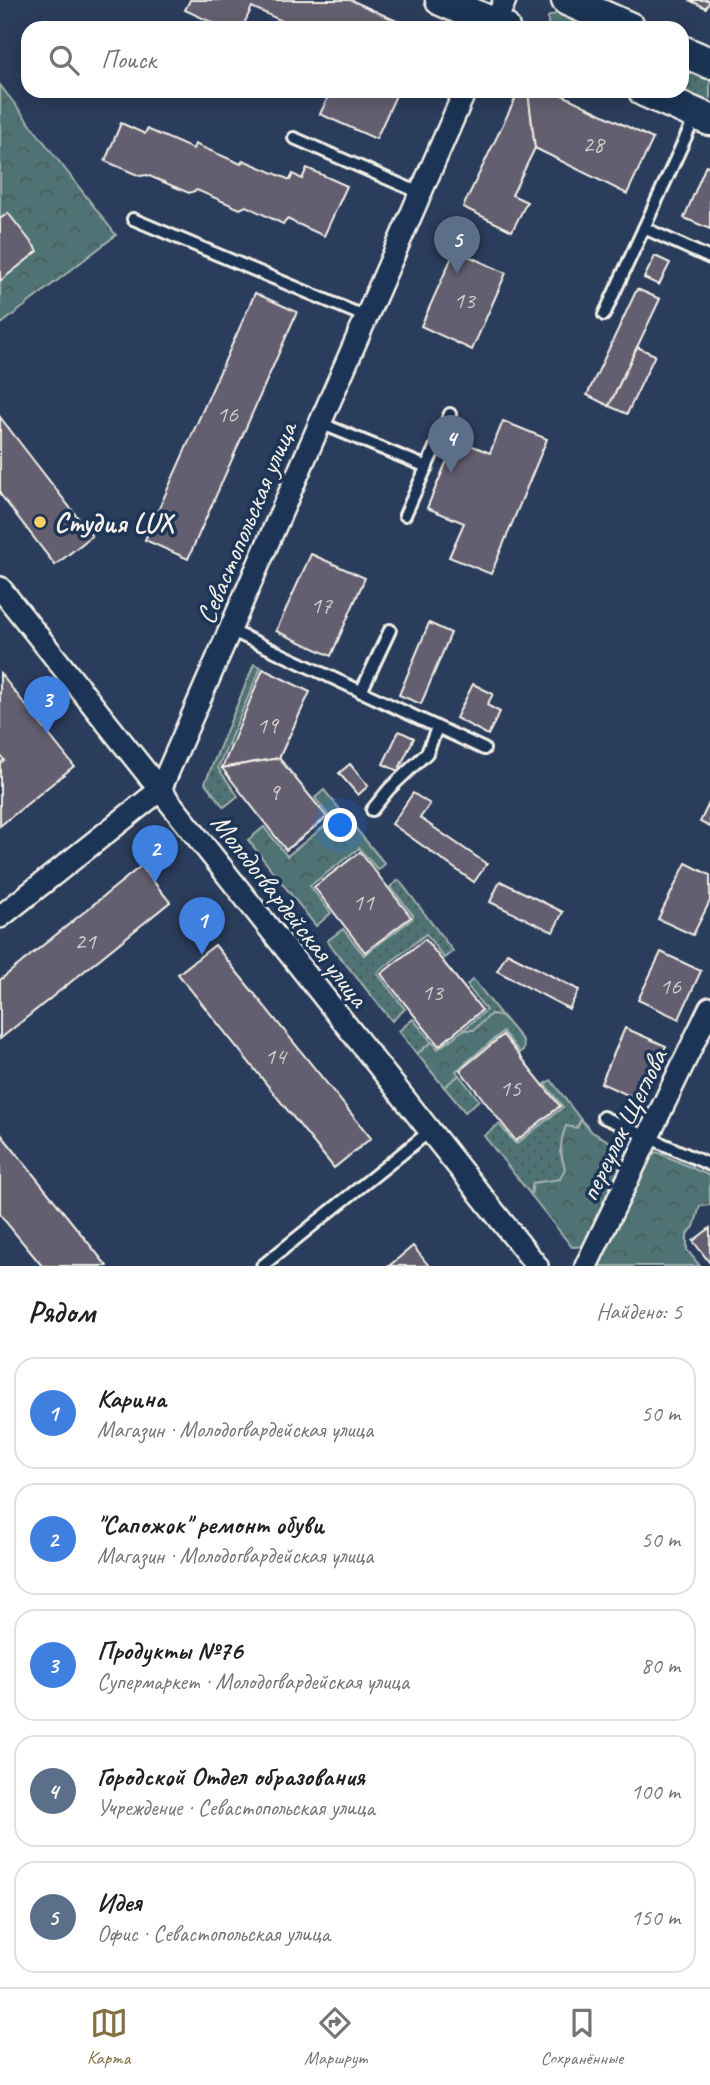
<!DOCTYPE html>
<html lang="ru">
<meta charset="utf-8">
<style>
body{margin:0;font-family:Caveat,sans-serif;background:#f6f6f6;color:#202124}
.you{position:absolute;left:341px;top:826px;width:24px;height:24px;margin:-18px;border:5px solid #fff;border-radius:50%;background:#1a73e8;box-shadow:0 0 0 10px #1a73e833}
.badge{display:grid;place-items:center;width:46px;height:46px;border-radius:50%;background:#847042;color:#fff;font-size:23px;font-weight:700}
.pin{position:absolute;translate:-50% -58px;filter:drop-shadow(0 2px 4px #0008)}
.pin::after{content:'';position:absolute;top:37px;width:24px;height:21px;background:inherit;clip-path:polygon(0 0,100% 0,50% 100%)}
.list{margin:0;padding:0;list-style:none}
h2{display:flex;justify-content:space-between;align-items:center;height:91px;margin:0;padding:0 28px;font-size:30px}
h2 small{font-size:23px;font-weight:400;color:#757577}
.list li{display:grid;grid-template-columns:46px 1fr auto;gap:21px;align-items:center;box-sizing:border-box;height:112px;margin:0 14px 14px;padding:0 14px;border:2px solid #e0e0e0;border-radius:21px}
.list b{display:block;font-size:26px;white-space:nowrap}
.list p{margin:0;font-size:23px;white-space:nowrap;color:#757577}
.list em{font-size:23px;font-style:normal;color:#757577}
.icon{flex:none;width:38px;height:38px;fill:none;stroke:currentColor;stroke-width:2;stroke-linecap:round;stroke-linejoin:round}
.map{position:relative;flex:none;width:710px;height:1266px;overflow:hidden}
.search{position:absolute;background:#fff;box-shadow:0 4px 18px #0003;left:21px;right:21px;top:21px;height:77px;display:flex;align-items:center;gap:18px;box-sizing:border-box;padding:0 24px;border-radius:21px;color:#757577;font-size:26px}
.sheet{height:721px;background:#fff}
nav{display:flex;justify-content:space-around;align-items:center;box-sizing:border-box;height:98px;border-top:2px solid #e0e0e0;background:#fff;font-size:19px;color:#757577}
nav a{display:grid;justify-items:center;gap:4px}
nav .on{color:#847042}
.map>svg:first-child{display:block}
.grass{fill:url(#grass-dots);stroke:#a2b2ae;stroke-width:2}
.forest{fill:url(#forest-crowns);stroke:#a2b2ae;stroke-width:2}
.building{fill:#645f70;stroke:#f4f1e8;stroke-width:2}
.lines{fill:none;stroke-linecap:round;stroke-linejoin:round}
.service-casing{stroke:#f4f1e8;stroke-width:16}
.minor-casing{stroke:#f4f1e8;stroke-width:26}
.secondary-casing{stroke:#f4f1e8;stroke-width:35}
.service{stroke:#1d3557;stroke-width:10}
.minor{stroke:#1d3557;stroke-width:21}
.secondary{stroke:#1d3557;stroke-width:30}
.poi-dot{fill:#ffd166;stroke:#1d3557;stroke-width:2.5}
.labels{text-anchor:middle;dominant-baseline:central;stroke-width:7;stroke-linejoin:round;paint-order:stroke}
.number-label{font-size:24px;fill:#d0ccca}
.poi-label{font-size:28px;font-weight:bold;fill:#f4f1e8;stroke:#1d3557;text-anchor:start}
.street-label{font-size:28px;fill:#f4f1e8;stroke:#1d3557}
</style>
<div class="map">
<svg width="710" height="1266" viewBox="0 0 710 1266">
<defs>
<pattern id="grass-dots" width="8" height="8" patternUnits="userSpaceOnUse" patternTransform="scale(1.75)"><rect width="8" height="8" fill="#507374"/><path d="M2 2h.1M6 6h.1" fill="none" stroke="#4c5b5b" stroke-width="1.8" stroke-linecap="round"/></pattern>
<pattern id="forest-crowns" width="20" height="18" patternUnits="userSpaceOnUse" patternTransform="scale(1.75)"><rect width="20" height="18" fill="#507374"/><path d="M2 6a3 3 0 1 1 6 0M12 15a3 3 0 1 1 6 0" fill="none" stroke="#4c5b5b"/></pattern>
</defs>
<rect width="100%" height="100%" fill="#2b3d5c"/>
<filter id="ink" filterUnits="userSpaceOnUse"><feTurbulence type="fractalNoise" baseFrequency=".0143" numOctaves="2"/><feDisplacementMap in="SourceGraphic" scale="14" xChannelSelector="R" yChannelSelector="G"/><feConvolveMatrix kernelMatrix="1 2 1 2 8 2 1 2 1" color-interpolation-filters="sRGB"/></filter>
<g filter="url(#ink)">
<g class="grass">
<path d="M557,13H561L594,28H548V17Z"/>
<path d="M682,67L710,80V102L682,90Z"/>
<path d="M254,664L261,667L218,768L238,796L224,807L205,783Z"/>
<path d="M399,880L453,951L444,958L426,934L377,973L405,1009L392,1021L327,941L343,929L364,955L412,919L413,915L390,887Z"/>
<path d="M473,979L502,1016L491,1014L474,1030H463L486,1010L467,985Z"/>
<path d="M413,1019L432,1042L417,1054L399,1031Z"/>
<path d="M459,1075L479,1100L465,1112L444,1087Z"/>
<path d="M551,1080L581,1120L560,1151L565,1169L560,1180L533,1183L531,1195L484,1136L499,1124L516,1144L563,1107L545,1084Z"/>
</g>
<g class="forest">
<path d="M0,85L116,235L0,325Z"/>
<path d="M324,790L385,864L378,870L359,848L310,886L331,913L316,926L248,840L264,827L287,856L332,820L315,798Z"/>
<path d="M491,1014L502,1016L523,1041L524,1049L520,1053L503,1032L456,1071L459,1075L444,1087L417,1054L432,1042L438,1049L463,1030H474Z"/>
<path d="M581,1120L592,1132L632,1154L588,1246L572,1247L531,1195L533,1183L560,1179L565,1169C560,1152 559,1143 566,1126L577,1128Z"/>
<path d="M657,1152L710,1176V1205L700,1206L694,1227L687,1234V1250L700,1266H600L598,1260L647,1156Z"/>
</g>
<g class="building">
<path d="M190,0H351L412,28H297L252,7L242,28H224L185,10Z"/>
<path d="M689,0H710L706,8Z"/>
<path d="M331,91H398L376,139L320,114Z"/>
<path d="M519,91H528L535,148L512,195L527,202L512,231L463,207Z"/>
<path d="M528,91H554L653,139L627,194L535,148Z"/>
<path d="M121,123L145,134L147,129L193,149L195,144L241,164L243,160L290,180L293,174L302,179L307,168L347,186L324,236L287,219L283,224L246,206L240,209L197,190L189,193L147,175L140,176L105,161Z"/>
<path d="M706,165L710,167V229L684,218Z"/>
<path d="M8,213L38,251L0,281V219Z"/>
<path d="M455,250L506,273L472,350L421,326Z"/>
<path d="M655,256L670,263L659,285L644,278Z"/>
<path d="M637,289L660,299L609,406L587,395Z"/>
<path d="M255,293L297,312L188,559L145,540Z"/>
<path d="M637,347L655,355L627,414L609,406Z"/>
<path d="M0,417L92,536L55,565L0,494Z"/>
<path d="M503,421L547,439L491,574L449,557L464,523L427,508L456,439L490,453Z"/>
<path d="M311,554L365,578L331,656L276,631Z"/>
<path d="M429,623L451,633L421,704L399,695Z"/>
<path d="M263,669L310,692L279,758L222,768Z"/>
<path d="M0,673L74,766L0,826V763L4,760L0,755Z"/>
<path d="M473,684L493,694L487,705L500,712L488,735L456,718Z"/>
<path d="M399,731L414,738L398,771L383,764Z"/>
<path d="M279,758L327,817L286,850L222,768Z"/>
<path d="M350,764L368,786L358,795L339,773Z"/>
<path d="M413,793L430,804L420,818L487,864L474,882L392,824Z"/>
<path d="M710,801V827L700,822Z"/>
<path d="M360,852L411,917L365,952L314,887Z"/>
<path d="M686,863L710,875V901L693,935L658,919Z"/>
<path d="M141,866L170,902L0,1039V980Z"/>
<path d="M500,881L563,912L553,932L490,902Z"/>
<path d="M425,939L482,1010L439,1046L381,974Z"/>
<path d="M215,945L371,1138L334,1168L178,974Z"/>
<path d="M661,952L701,971L679,1019L638,1000Z"/>
<path d="M507,953L579,990L569,1009L497,971Z"/>
<path d="M625,1028L666,1046L641,1101L601,1083Z"/>
<path d="M503,1035L560,1106L516,1141L460,1070Z"/>
<path d="M0,1133L107,1266H42L5,1221L0,1214Z"/>
<path d="M710,1228V1263L693,1241Z"/>
<path d="M413,1246L429,1266H389Z"/>
</g>
<g class="lines">
<g class="service-casing">
<g id="service">
<path d="M294,138L420,193"/>
<path d="M133,219L366,317"/>
<path d="M644,228L710,258"/>
<path d="M604,315L695,117"/>
<path d="M320,423L427,467"/>
<path d="M405,515L450,414"/>
<path d="M230,630L484,749"/>
<path d="M361,692L390,630"/>
<path d="M372,810L389,789L427,753L437,728"/>
<path d="M603,1117L710,1165"/>
<path d="M262,1266L430,1131"/>
</g>
</g>
<g class="minor-casing">
<g id="minor">
<path d="M493,28L505,0"/>
<path d="M0,588L537,1266"/>
<path d="M0,917L160,790L465,91"/>
<path d="M586,1266L710,1008"/>
</g>
</g>
<g class="secondary-casing">
<g id="secondary">
<path d="M441,0L504,28"/>
<path d="M567,0L630,28"/>
<path d="M682,51L710,63"/>
<path d="M644,91L710,120"/>
</g>
</g>
<use href="#service" class="service"/>
<use href="#minor" class="minor"/>
<use href="#secondary" class="secondary"/>
</g>
</g>
<circle class="poi-dot" cx="40" cy="522" r="7"/>
<g class="labels">
<g class="number-label">
<text x="593" y="144">28</text>
<text x="464" y="300">13</text>
<text x="227" y="414">16</text>
<text x="321" y="605">17</text>
<text x="267" y="725">19</text>
<text x="274" y="792">9</text>
<text x="363" y="902">11</text>
<text x="85" y="941">21</text>
<text x="670" y="986">16</text>
<text x="432" y="992">13</text>
<text x="275" y="1056">14</text>
<text x="510" y="1088">15</text>
</g>
<g class="poi-label">
<text x="54" y="522">Студия LUX</text>
</g>
<g class="street-label">
<text transform="translate(246 523) rotate(-67)">Севастопольская улица</text>
<text transform="translate(290 910) rotate(52)">Молодогвардейская улица</text>
<text transform="translate(623 1125) rotate(-64)">переулок Щеглова</text>
</g>
</g>
</svg>
<div class="you"></div>
<div class="pin badge" style="left:202px;top:955px;background:#3f7fe0">1</div>
<div class="pin badge" style="left:155px;top:883px;background:#3f7fe0">2</div>
<div class="pin badge" style="left:47px;top:734px;background:#3f7fe0">3</div>
<div class="pin badge" style="left:451px;top:473px;background:#5c6f8a">4</div>
<div class="pin badge" style="left:457px;top:274px;background:#5c6f8a">5</div>
<div class="search"><svg class="icon" aria-label="search" viewBox="0 0 24 24"><circle cx="10" cy="10" r="6"/><path d="M15 15l6 6"/></svg>Поиск</div>
</div>
<section class="sheet">
<h2>Рядом<small>Найдено: 5</small></h2>
<ul class="list">
<li><span class="badge" style="background:#3f7fe0">1</span><div><b>Карина</b><p>Магазин · Молодогвардейская улица</p></div><em>50 m</em></li>
<li><span class="badge" style="background:#3f7fe0">2</span><div><b>&quot;Сапожок&quot; ремонт обуви</b><p>Магазин · Молодогвардейская улица</p></div><em>50 m</em></li>
<li><span class="badge" style="background:#3f7fe0">3</span><div><b>Продукты №76</b><p>Супермаркет · Молодогвардейская улица</p></div><em>80 m</em></li>
<li><span class="badge" style="background:#5c6f8a">4</span><div><b>Городской Отдел образования</b><p>Учреждение · Севастопольская улица</p></div><em>100 m</em></li>
<li><span class="badge" style="background:#5c6f8a">5</span><div><b>Идея</b><p>Офис · Севастопольская улица</p></div><em>150 m</em></li>
</ul>
</section>
<nav>
<a class="on"><svg class="icon" aria-label="map" viewBox="0 0 24 24"><path d="M3 6l6-2 6 2 6-2v14l-6 2-6-2-6 2zM9 4v14M15 6v14"/></svg>Карта</a>
<a><svg class="icon" aria-label="directions" viewBox="0 0 24 24"><path d="M12 3l9 9-9 9-9-9zM9 14v-3h6M13 9l2 2-2 2"/></svg>Маршрут</a>
<a><svg class="icon" aria-label="saved" viewBox="0 0 24 24"><path d="M7 4h10v16l-5-4-5 4z"/></svg>Сохранённые</a>
</nav>
